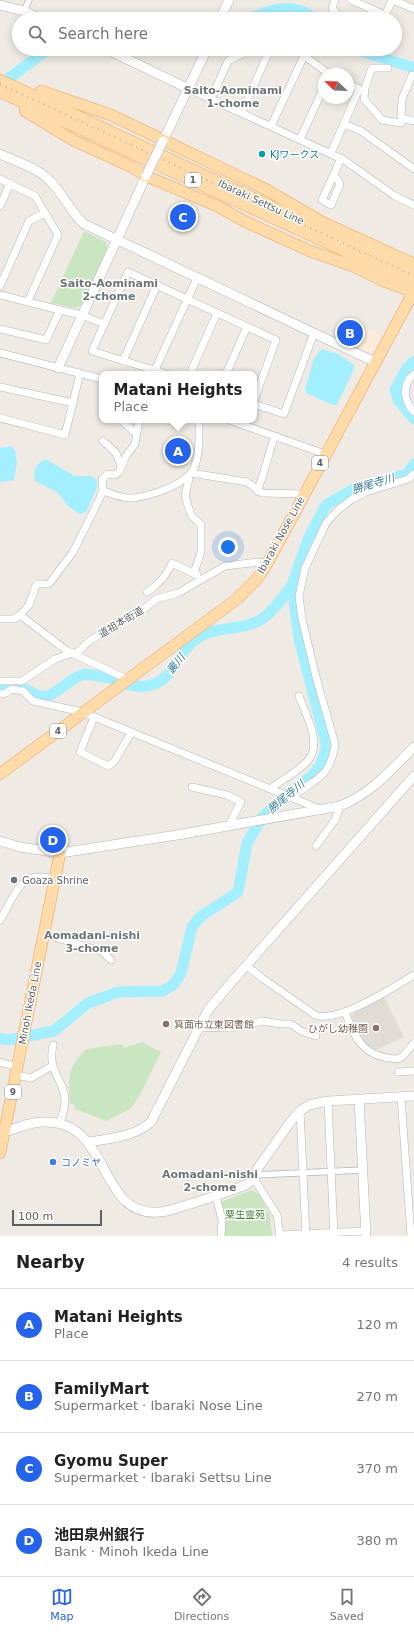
<!DOCTYPE html>
<meta charset="utf-8">
<style>
body{margin:0;font-family:"DejaVu Sans","Noto Sans JP",sans-serif;background:#f6f6f6;color:#202124}
.compass{position:absolute;left:318px;top:68px;width:36px;height:36px;border-radius:50%;background:#fff;box-shadow:0 2px 10px #0003;rotate:293deg}
.scale{position:absolute;left:12px;bottom:10px;width:90px;box-sizing:border-box;padding-left:4px;border:2px solid #5c6265;border-top:0;font-size:11px;line-height:14px;white-space:nowrap;color:#5c6265;-webkit-text-stroke:3px #fff;paint-order:stroke}
.you{position:absolute;left:228px;top:547px;width:14px;height:14px;margin:-10px;border:3px solid #fff;border-radius:50%;background:#1a73e8;box-shadow:0 0 0 6px #1a73e833}
.badge{display:grid;place-items:center;width:26px;height:26px;border-radius:50%;background:#2563eb;color:#fff;font-size:13px;font-weight:700}
.pin{position:absolute;translate:-50% -50%;border:2px solid #fff;box-shadow:0 1px 4px #0006}
.popup{position:absolute;left:99px;top:371px;width:158px;height:52px;box-sizing:border-box;display:grid;place-content:center;border-radius:8px;background:#fff;filter:drop-shadow(0 1px 3px #0005);font-size:13px;white-space:nowrap;color:#757577}
.popup b{font-size:15px;color:#202124}
.popup::after{content:'';position:absolute;left:50%;top:100%;margin-left:-8px;border:8px solid transparent;border-top-color:#fff}
.list{margin:0;padding:0;list-style:none}
h2{display:flex;justify-content:space-between;align-items:center;height:52px;margin:0;padding:0 16px;font-size:17px}
h2 small{font-size:13px;font-weight:400;color:#757577}
.list li{display:grid;grid-template-columns:26px 1fr auto;gap:12px;align-items:center;box-sizing:border-box;height:72px;padding:0 16px;border-top:1px solid #e0e0e0}
.list b{display:block;font-size:15px;white-space:nowrap}
.list p{margin:0;font-size:13px;white-space:nowrap;color:#757577}
.list em{font-size:13px;font-style:normal;color:#757577}
.icon{flex:none;width:22px;height:22px;fill:none;stroke:currentColor;stroke-width:2;stroke-linecap:round;stroke-linejoin:round}
.map{position:relative;flex:none;width:414px;height:1236px;overflow:hidden}
.search{position:absolute;background:#fff;box-shadow:0 2px 10px #0003;left:12px;right:12px;top:12px;height:44px;display:flex;align-items:center;gap:10px;box-sizing:border-box;padding:0 14px;border-radius:22px;color:#757577;font-size:15px}
.sheet{height:340px;background:#fff}
nav{display:flex;justify-content:space-around;align-items:center;box-sizing:border-box;height:56px;border-top:1px solid #e0e0e0;background:#fff;font-size:11px;color:#757577}
nav a{display:grid;justify-items:center;gap:2px}
nav .on{color:#2563eb}
.map>svg:first-child{display:block}
.commercial{fill:#feedda}
.education{fill:#e1dbd5}
.green{fill:#cae6c1}
.water{fill:#a4efff}
.lines{fill:none;stroke-linecap:round;stroke-linejoin:round}
.river{stroke:#a4efff;stroke-width:11}
.pedestrian-casing{stroke:#b2b7b9;stroke-width:7}
.minor-casing{stroke:#b2b7b9;stroke-width:8}
.tertiary-casing{stroke:#b2b7b9;stroke-width:10}
.primary-casing{stroke:#f1a15b;stroke-width:12}
.pedestrian{stroke:#fff;stroke-width:5.5}
.minor{stroke:#fff;stroke-width:7}
.tertiary{stroke:#fff;stroke-width:9}
.primary{stroke:#ffdba9;stroke-width:11}
.rail{stroke:#b3b4b5;stroke-width:2;stroke-dasharray:1 5;stroke-linecap:butt}
.tertiary-bridge-casing{stroke:#b2b7b9;stroke-width:10;stroke-linecap:butt}
.tertiary-bridge{stroke:#fff;stroke-width:9}
.culture-dot{fill:#0f9aa8;stroke:#fff;stroke-width:1.5}
.worship-dot{fill:#6b7280;stroke:#fff;stroke-width:1.5}
.education-dot{fill:#8d6e63;stroke:#fff;stroke-width:1.5}
.shop-dot{fill:#3f7fe0;stroke:#fff;stroke-width:1.5}
.labels{text-anchor:middle;dominant-baseline:central;stroke-width:3;stroke-linejoin:round;paint-order:stroke}
.shield{fill:#fff;stroke:#8d9193;stroke-width:1}
.shield-label{font-size:9px;font-weight:bold;fill:#5c6265}
.culture-label{font-size:10px;fill:#0d838f;stroke:#fff;text-anchor:start}
.street-label{font-size:10px;fill:#5c6265;stroke:#fff}
.worship-label{font-size:10px;fill:#5b616d;stroke:#fff;text-anchor:start}
.education-label{font-size:10px;fill:#785e54;stroke:#fff;text-anchor:start}
.shop-label{font-size:10px;fill:#366cbe;stroke:#fff;text-anchor:start}
.park-label{font-size:10px;fill:#458434;stroke:#fff}
.neighbourhood-label{font-size:11px;font-weight:bold;fill:#6d7577;stroke:#fff}
.water-label{font-size:11px;font-style:italic;fill:#397e97;stroke:#fff}
</style>
<div class="map">
<svg width="414" height="1236" viewBox="0 0 414 1236">
<rect width="100%" height="100%" fill="#efeae4"/>
<path class="commercial" d="M350,320L383,336L375,350L368,352L341,339Z"/>
<path class="education" d="M384,997L404,1037L374,1051L362,1043L350,1020L355,1011Z"/>
<g class="green">
<path d="M84,231L106,242L108,249L82,305L75,308L51,303Z"/>
<path d="M142,1042L161,1052L139,1097L130,1109L106,1121L75,1109L74,1105L70,1103C69,1073 66,1072 86,1049L122,1044L124,1048Z"/>
<path d="M251,1190L259,1194L270,1215L272,1236H223L225,1215L221,1202Z"/>
</g>
<g class="water">
<path d="M322,349L338,354L354,365V369L337,405H333L306,393L305,389L314,358Z"/>
<path d="M11,446L15,450L17,462L14,480L0,482V448Z"/>
<path d="M45,459L75,476H91L97,480V488L86,512L80,514L69,507L57,492L35,481C32,471 36,464 45,459Z"/>
</g>
<g class="lines">
<g class="river">
<path d="M247,19C271,10 293,1 315,19"/>
<path d="M355,49L414,68"/>
<path d="M0,85L48,49"/>
<path d="M414,361L407,368L395,390L399,401L414,419"/>
<path d="M0,688C24,679 30,699 47,696C58,694 70,677 85,674C93,675 101,676 109,678C120,681 135,689 147,686C172,682 175,658 191,643C214,623 239,633 262,619C275,610 283,597 292,585"/>
<path d="M0,1038L8,1040L54,1031L88,1003L118,992L163,991L174,984L181,973L192,927L200,917L238,892L247,843L262,818L283,797L312,776L321,764L327,746L299,639L292,585L308,539L326,505L352,490L407,474L414,464"/>
</g>
<g class="pedestrian-casing">
<g id="pedestrian">
<path d="M24,11L29,0"/>
<path d="M255,1175L363,1170"/>
</g>
</g>
<g class="minor-casing">
<g id="minor">
<path d="M335,0L332,8L341,19"/>
<path d="M351,0L385,15"/>
<path d="M393,0L414,9"/>
<path d="M384,18L392,0"/>
<path d="M295,49L329,74"/>
<path d="M388,68H372L365,88L364,99L382,120L401,123"/>
<path d="M414,75H412L402,99L401,118L414,121"/>
<path d="M189,89L344,160L395,196L414,205"/>
<path d="M211,99L228,61L252,49"/>
<path d="M242,112L270,49"/>
<path d="M344,124L361,131L414,169"/>
<path d="M271,126L304,56"/>
<path d="M300,139L324,87"/>
<path d="M331,153L359,89L348,84"/>
<path d="M334,174L322,200L331,205L340,184L334,174L341,158"/>
<path d="M0,179L10,184L0,206"/>
<path d="M10,184L35,196L45,213"/>
<path d="M0,286L29,221L45,213L58,235L28,301"/>
<path d="M0,295L60,310L46,340L0,329"/>
<path d="M60,310L82,315L104,324"/>
<path d="M0,353L102,379"/>
<path d="M123,361L157,285"/>
<path d="M155,370L197,278"/>
<path d="M167,374L92,351L128,272L276,340L254,401"/>
<path d="M190,374L217,313"/>
<path d="M226,374L247,327"/>
<path d="M414,374C402,384 403,401 414,412"/>
<path d="M0,387L73,403"/>
<path d="M254,404L284,414L314,333"/>
<path d="M0,418L65,435L80,373"/>
<path d="M121,420L136,433"/>
<path d="M229,420L325,454"/>
<path d="M103,441L116,453L121,466"/>
<path d="M191,473L247,482L262,493L304,494"/>
<path d="M188,477L189,479L185,496L191,515L201,525V552L194,573"/>
<path d="M103,491C112,494 123,499 133,498C150,496 186,485 194,468C200,454 199,436 199,420"/>
<path d="M257,491C265,473 268,454 275,436"/>
<path d="M147,592C158,585 167,575 172,563L197,575"/>
<path d="M20,615L29,605L36,585L38,584H49L73,552L94,510L103,491L102,479L108,474L115,475L119,472L126,456L135,444L139,420"/>
<path d="M0,619H14L20,615L67,651L127,679"/>
<path d="M0,681H22L55,659L79,651L88,642L119,622L138,614L156,599L178,593L225,566L259,562L267,564"/>
<path d="M0,694L6,693L12,689L23,691L33,701L82,712L322,810"/>
<path d="M94,717L80,752L108,766L114,762L131,733"/>
<path d="M192,787L227,795L241,802L231,821"/>
<path d="M271,788C283,779 300,771 309,759C322,742 305,713 299,696"/>
<path d="M293,797C316,777 330,779 335,744L316,677L302,619L299,596L305,568L326,523L338,510L352,499L366,492L408,479L414,474"/>
<path d="M316,846L335,820L340,806"/>
<path d="M0,920C8,908 17,882 31,878C39,875 48,878 56,879"/>
<path d="M44,934L101,951L111,960"/>
<path d="M247,966L262,978L315,1015C337,1024 394,987 414,975"/>
<path d="M345,1012C356,1040 363,1057 397,1059L402,1057L414,1043"/>
<path d="M199,1028L240,1027L262,1021L281,1024H291L301,1031L316,1036"/>
<path d="M53,1045C47,1074 65,1079 65,1101C65,1108 62,1116 60,1123"/>
<path d="M0,1062L18,1067"/>
<path d="M398,1072L414,1071"/>
<path d="M16,1075L31,1078L52,1066"/>
<path d="M401,1097L411,1236"/>
<path d="M328,1101L334,1236"/>
<path d="M300,1111L306,1236"/>
<path d="M254,1179L277,1215L280,1236"/>
<path d="M216,1196L222,1220L221,1236"/>
<path d="M280,1235L365,1231"/>
</g>
</g>
<g class="tertiary-casing">
<g id="tertiary">
<path d="M0,5L24,11L41,19"/>
<path d="M220,19L229,0"/>
<path d="M106,49L189,89"/>
<path d="M163,141L207,49"/>
<path d="M0,154C17,162 39,168 51,182C64,195 69,210 84,224L375,362"/>
<path d="M58,368L146,176"/>
<path d="M0,841L20,847L60,853L177,835L340,806C372,793 390,771 414,747"/>
<path d="M359,1099L366,1236"/>
<path d="M0,1134C15,1129 28,1122 43,1122C112,1119 97,1218 159,1212C166,1212 173,1209 180,1207C202,1201 224,1193 246,1185L254,1179L258,1168L291,1121L300,1111L309,1105L328,1101L414,1096"/>
<path d="M89,1142C111,1138 134,1137 151,1122L208,1010L229,985L414,776"/>
</g>
</g>
<g class="primary-casing">
<g id="primary">
<path d="M0,80L414,273"/>
<path d="M41,91L111,115L267,190L322,222L414,264"/>
<path d="M0,92L414,283"/>
<path d="M25,111L73,140L132,167L146,176L217,206L244,221L310,251L350,265"/>
<path d="M345,262L381,280L414,292"/>
<path d="M0,774L237,599L257,579L267,564L414,291"/>
<path d="M0,1153L60,853"/>
</g>
</g>
<use href="#pedestrian" class="pedestrian"/>
<use href="#minor" class="minor"/>
<use href="#tertiary" class="tertiary"/>
<use href="#primary" class="primary"/>
<path class="rail" d="M0,84L414,276"/>
<g class="tertiary-bridge-casing">
<path id="tertiary-bridge" d="M146,176L163,141"/>
</g>
<use href="#tertiary-bridge" class="tertiary-bridge"/>
</g>
<circle class="culture-dot" cx="262" cy="154" r="4"/>
<circle class="worship-dot" cx="14" cy="880" r="4"/>
<g class="education-dot">
<circle cx="166" cy="1024" r="4"/>
<circle cx="376" cy="1028" r="4"/>
</g>
<circle class="shop-dot" cx="53" cy="1162" r="4"/>
<g class="labels">
<g class="shield">
<rect x="185" y="173" width="16" height="14" rx="3"/>
<rect x="312" y="456" width="16" height="14" rx="3"/>
<rect x="50" y="724" width="16" height="14" rx="3"/>
<rect x="5" y="1085" width="16" height="14" rx="3"/>
</g>
<g class="shield-label">
<text x="193" y="180">1</text>
<text x="320" y="463">4</text>
<text x="58" y="731">4</text>
<text x="13" y="1092">9</text>
</g>
<g class="culture-label">
<text x="270" y="154">KJワークス</text>
</g>
<g class="street-label">
<text transform="translate(261 202) rotate(25)">Ibaraki Settsu Line</text>
<text transform="translate(281 535) rotate(-61)">Ibaraki Nose Line</text>
<text transform="translate(121 622) rotate(-31)">道祖本街道</text>
<text transform="translate(30 1003) rotate(-79)">Minoh Ikeda Line</text>
</g>
<g class="worship-label">
<text x="22" y="880">Goaza Shrine</text>
</g>
<g class="education-label">
<text x="174" y="1024">箕面市立東図書館</text>
<text x="368" y="1028" text-anchor="end">ひがし幼稚園</text>
</g>
<g class="shop-label">
<text x="61" y="1162">コノミヤ</text>
</g>
<g class="park-label">
<text x="245" y="1214">粟生霊苑</text>
</g>
<g class="neighbourhood-label">
<text x="233" y="90">Saito-Aominami<tspan x="233" dy="13">1-chome</tspan></text>
<text x="109" y="283">Saito-Aominami<tspan x="109" dy="13">2-chome</tspan></text>
<text x="92" y="935">Aomadani-nishi<tspan x="92" dy="13">3-chome</tspan></text>
<text x="210" y="1174">Aomadani-nishi<tspan x="210" dy="13">2-chome</tspan></text>
</g>
<g class="water-label">
<text transform="translate(373 484) rotate(-17)">勝尾寺川</text>
<text transform="translate(176 664) rotate(-52)">裏川</text>
<text transform="translate(286 797) rotate(-40)">勝尾寺川</text>
</g>
</g>
</svg>
<svg class="compass" viewBox="-18 -18 36 36"><path d="M0-13l5 13h-10z" fill="#e53935"/><path d="M0 13l5-13h-10z" fill="#757577"/></svg>
<div class="scale">100 m</div>
<div class="you"></div>
<div class="pin badge" style="left:178px;top:451px">A</div>
<div class="popup"><b>Matani Heights</b>Place</div>
<div class="pin badge" style="left:350px;top:333px">B</div>
<div class="pin badge" style="left:183px;top:217px">C</div>
<div class="pin badge" style="left:53px;top:840px">D</div>
<div class="search"><svg class="icon" aria-label="search" viewBox="0 0 24 24"><circle cx="10" cy="10" r="6"/><path d="M15 15l6 6"/></svg>Search here</div>
</div>
<section class="sheet">
<h2>Nearby<small>4 results</small></h2>
<ul class="list">
<li><span class="badge">A</span><div><b>Matani Heights</b><p>Place</p></div><em>120 m</em></li>
<li><span class="badge">B</span><div><b>FamilyMart</b><p>Supermarket · Ibaraki Nose Line</p></div><em>270 m</em></li>
<li><span class="badge">C</span><div><b>Gyomu Super</b><p>Supermarket · Ibaraki Settsu Line</p></div><em>370 m</em></li>
<li><span class="badge">D</span><div><b>池田泉州銀行</b><p>Bank · Minoh Ikeda Line</p></div><em>380 m</em></li>
</ul>
</section>
<nav>
<a class="on"><svg class="icon" aria-label="map" viewBox="0 0 24 24"><path d="M3 6l6-2 6 2 6-2v14l-6 2-6-2-6 2zM9 4v14M15 6v14"/></svg>Map</a>
<a><svg class="icon" aria-label="directions" viewBox="0 0 24 24"><path d="M12 3l9 9-9 9-9-9zM9 14v-3h6M13 9l2 2-2 2"/></svg>Directions</a>
<a><svg class="icon" aria-label="saved" viewBox="0 0 24 24"><path d="M7 4h10v16l-5-4-5 4z"/></svg>Saved</a>
</nav>
